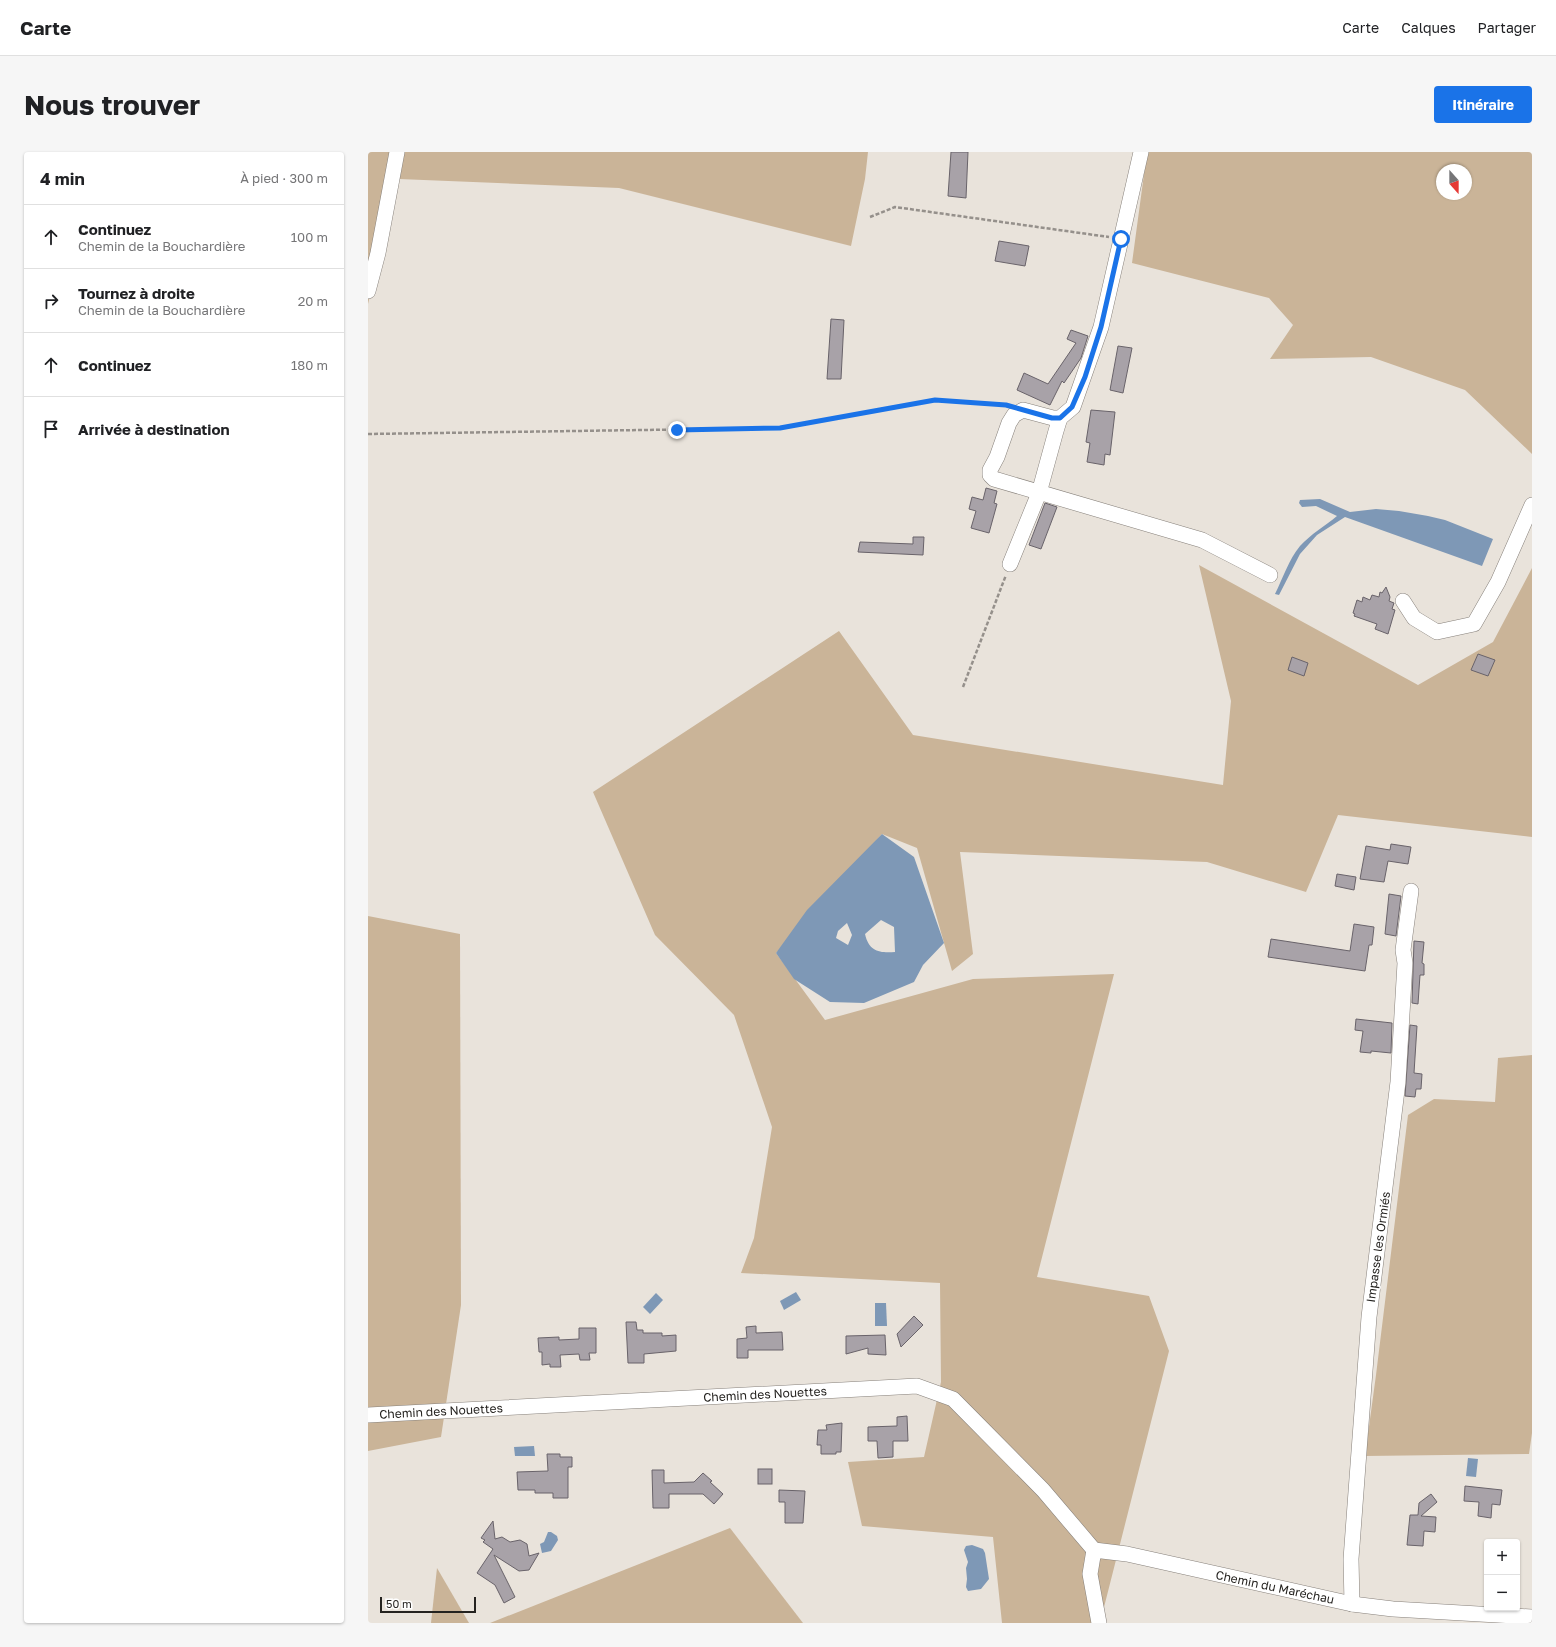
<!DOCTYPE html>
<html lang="fr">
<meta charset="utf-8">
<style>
body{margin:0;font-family:"Golos Text",sans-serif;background:#f6f6f6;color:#202124}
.controls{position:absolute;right:12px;bottom:12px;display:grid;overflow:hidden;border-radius:4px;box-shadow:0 1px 3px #0004}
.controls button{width:36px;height:36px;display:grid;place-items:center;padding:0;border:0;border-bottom:1px solid #e0e0e0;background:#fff;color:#202124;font:20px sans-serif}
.compass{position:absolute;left:1068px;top:12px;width:36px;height:36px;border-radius:50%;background:#fff;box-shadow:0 1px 3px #0004;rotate:159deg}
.scale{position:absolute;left:12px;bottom:10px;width:96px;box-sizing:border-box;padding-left:4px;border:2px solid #252320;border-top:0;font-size:11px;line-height:14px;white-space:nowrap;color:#252320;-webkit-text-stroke:3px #fff;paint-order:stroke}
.stop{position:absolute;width:12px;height:12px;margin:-9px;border:3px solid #1a73e8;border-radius:50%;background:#fff}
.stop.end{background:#1a73e8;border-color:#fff;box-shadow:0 1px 4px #0008}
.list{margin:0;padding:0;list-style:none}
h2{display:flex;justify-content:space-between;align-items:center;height:52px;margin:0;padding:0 16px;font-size:17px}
h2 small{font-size:13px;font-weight:400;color:#757577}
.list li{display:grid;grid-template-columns:26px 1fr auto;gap:12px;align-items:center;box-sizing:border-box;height:64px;padding:0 16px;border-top:1px solid #e0e0e0}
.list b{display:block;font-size:15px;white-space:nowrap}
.list p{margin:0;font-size:13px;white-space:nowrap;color:#757577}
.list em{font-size:13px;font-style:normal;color:#757577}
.icon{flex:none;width:22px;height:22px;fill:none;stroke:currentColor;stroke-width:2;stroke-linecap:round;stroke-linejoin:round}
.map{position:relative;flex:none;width:1164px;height:1471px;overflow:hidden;border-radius:4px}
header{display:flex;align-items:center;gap:24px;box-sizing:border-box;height:56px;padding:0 20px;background:#fff;border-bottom:1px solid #e0e0e0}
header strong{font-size:19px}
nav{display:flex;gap:22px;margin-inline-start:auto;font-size:14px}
.intro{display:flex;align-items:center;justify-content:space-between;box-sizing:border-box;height:96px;padding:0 24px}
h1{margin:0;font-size:28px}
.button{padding:10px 18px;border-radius:4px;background:#1a73e8;color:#fff;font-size:14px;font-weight:700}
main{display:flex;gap:24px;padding:0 24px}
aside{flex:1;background:#fff;border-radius:4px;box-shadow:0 1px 3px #0004}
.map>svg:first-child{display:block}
.green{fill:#cab498;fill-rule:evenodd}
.water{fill:#7e98b6;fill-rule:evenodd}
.building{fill:#a8a2a8;stroke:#69636a}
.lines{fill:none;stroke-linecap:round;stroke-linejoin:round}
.minor-casing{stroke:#87817b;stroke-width:16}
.path{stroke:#95908b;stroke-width:2.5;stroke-dasharray:4 2;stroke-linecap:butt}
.minor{stroke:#fff;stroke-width:15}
.route{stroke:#1a73e8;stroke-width:5}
.labels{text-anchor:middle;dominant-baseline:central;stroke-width:3;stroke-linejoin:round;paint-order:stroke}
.street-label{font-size:12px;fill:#252320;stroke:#fff}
</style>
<header>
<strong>Carte</strong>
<nav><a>Carte</a><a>Calques</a><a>Partager</a></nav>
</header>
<div class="intro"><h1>Nous trouver</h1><a class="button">Itinéraire</a></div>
<main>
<aside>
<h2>4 min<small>À pied · 300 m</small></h2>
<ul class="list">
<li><svg class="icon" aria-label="ahead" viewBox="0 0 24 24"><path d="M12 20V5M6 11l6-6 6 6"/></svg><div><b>Continuez</b><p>Chemin de la Bouchardière</p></div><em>100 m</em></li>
<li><svg class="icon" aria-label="right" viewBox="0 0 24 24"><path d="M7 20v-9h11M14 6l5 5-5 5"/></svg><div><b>Tournez à droite</b><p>Chemin de la Bouchardière</p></div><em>20 m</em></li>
<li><svg class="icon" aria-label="ahead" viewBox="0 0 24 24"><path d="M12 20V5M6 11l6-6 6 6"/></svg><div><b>Continuez</b></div><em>180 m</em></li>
<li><svg class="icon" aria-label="arrive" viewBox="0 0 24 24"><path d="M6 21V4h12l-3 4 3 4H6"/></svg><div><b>Arrivée à destination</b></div></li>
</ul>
</aside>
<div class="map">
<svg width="1164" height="1471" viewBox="0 0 1164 1471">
<rect width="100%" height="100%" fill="#e9e3db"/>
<g class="green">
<path d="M0,0H500L497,27L483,94L251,36L31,27L0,152Z"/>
<path d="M779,0H1164V302L1097,238L1003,205L902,207L925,173L901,146L764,111ZM1074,18H1098V42H1074Z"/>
<path d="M831,413L1050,533L1125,490L1164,416V685L970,663L938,740L839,710L592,700L605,802L584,819L549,696L514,682L408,801L457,868L605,827L746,822L669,1125L781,1144L801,1199L732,1471H634L625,1385L494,1374L480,1310L556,1305L573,1230L572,1131L373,1121L386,1086L404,975L366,863L287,783L225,640L471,479L545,583L855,633L863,549Z"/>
<path d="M0,764L92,782L93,1153L73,1285L0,1299Z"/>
<path d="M1164,903V1281L1161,1302L997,1304L1008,1223L1040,963L1066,947L1127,950L1130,906Z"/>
<path d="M362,1376L435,1471H122Z"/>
<path d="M69,1416L101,1471H63Z"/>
</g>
<g class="water">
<path d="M952,347L982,360L1008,357L1031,359L1060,364L1077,368L1125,387L1114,414L977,365L949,383L932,402L911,443L907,442C915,426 921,407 932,394C943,382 957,374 969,364L948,354L934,355L931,351L932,348Z"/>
<path d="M514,682L546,705L576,791L555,813L546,830L496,851L462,850L426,827L408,801L439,758ZM513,768L526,775L527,800C512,801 501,800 497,782ZM479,771L484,783L480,793L468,786L470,779Z"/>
<path d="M428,1140L433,1148L416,1158L412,1149Z"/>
<path d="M288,1141L295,1148L282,1162L275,1155Z"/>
<path d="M507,1151H518L519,1174H507Z"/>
<path d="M166,1294L167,1304H147L146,1295Z"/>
<path d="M1100,1306L1110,1307L1108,1325L1098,1324Z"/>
<path d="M180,1380H183L189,1384L190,1388L183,1399L174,1401L172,1392L176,1390Z"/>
<path d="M604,1393L615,1397L617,1401L621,1427L613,1437L600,1439L598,1435L599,1427L598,1416L600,1410L596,1398L598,1394Z"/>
</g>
<g class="building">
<path d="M583,0H600L598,46L580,44Z"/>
<path d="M631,89L661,94L657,114L627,109Z"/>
<path d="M463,167L476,168L473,227H459Z"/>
<path d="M703,178L720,184L713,206L696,231L694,229L682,253L649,238L656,221L680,232L708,191L699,187Z"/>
<path d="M750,194L764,196L755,241L742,238Z"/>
<path d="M723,258L747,260L742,303L737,302L736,313L719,310L722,291L718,290Z"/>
<path d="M618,336L629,339L626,351L629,352L621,381L603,376L608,359L601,357L604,345L615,348Z"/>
<path d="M677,351L689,355L673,397L661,393Z"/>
<path d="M545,385H556L555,403L490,400L492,390L545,392Z"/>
<path d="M1018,435L1022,445L1021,449L1026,451L1024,457L1027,458L1020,482L1007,477L1009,472L986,464L987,462L985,461L989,448L994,450L995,445L1002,448L1004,443L1011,445L1012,440L1014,441Z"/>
<path d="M1110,502L1127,508L1120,524L1103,518Z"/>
<path d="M924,505L940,511L936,524L920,518Z"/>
<path d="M1023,692L1043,695L1040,712L1020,709L1016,730L992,727L998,694L1022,698Z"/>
<path d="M969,722L988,725L986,738L967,734Z"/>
<path d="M1021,742L1033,744L1028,784L1017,782Z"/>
<path d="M986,772L1006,775L1004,793H1001L997,819L900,805L903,787L982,799Z"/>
<path d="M1046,789L1056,790L1054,811L1056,812V823H1052L1050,852L1044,851Z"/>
<path d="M988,867L1024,871L1023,901L1003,899V901L992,900L995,879L987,878Z"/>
<path d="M1042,873L1049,874L1046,921L1054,922L1053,937H1048L1047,945L1037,944Z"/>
<path d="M546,1164L555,1173L533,1195L529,1182Z"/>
<path d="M258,1170H268L269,1178H275V1181H294V1184L308,1183V1199L276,1202V1211H260Z"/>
<path d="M388,1174V1181L414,1180L415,1198H380V1206H369V1187L379,1186L378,1175Z"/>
<path d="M211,1176H228V1201H221L222,1208H212L211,1202L192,1203L193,1215H182V1212L174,1213V1200H171L170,1186L191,1185V1188L211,1187Z"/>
<path d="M517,1183L518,1203L500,1202V1196L478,1202V1184Z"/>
<path d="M539,1264L540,1289H525V1305L510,1306L509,1289H500V1275L529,1274V1265Z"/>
<path d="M474,1271L473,1300H468V1302H453V1293H449L450,1278H459L458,1273Z"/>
<path d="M179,1302H192V1305H204V1315H200V1346H185V1341H167V1338H150L149,1320L180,1319Z"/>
<rect x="390" y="1317" width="14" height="15"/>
<path d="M284,1318H296V1331L326,1330L335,1321L344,1329L342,1330L355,1342L346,1352L335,1342H301V1356H285Z"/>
<path d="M1097,1334L1134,1338L1132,1353L1124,1352L1123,1366L1110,1364L1111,1350L1096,1349Z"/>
<path d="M411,1338L437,1339L435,1371H417V1350H411Z"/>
<path d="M1063,1342L1069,1350L1053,1364L1068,1365L1067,1380L1056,1379L1055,1394L1039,1393L1042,1363H1050L1051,1351Z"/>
<path d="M125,1369L127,1387L134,1385L142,1390L152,1388L159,1392L161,1404L171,1401L161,1418L151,1419L126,1403L147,1445L136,1451L127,1433L109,1421L125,1397L115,1390L117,1388L113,1386Z"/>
</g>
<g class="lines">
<g class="minor-casing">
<g id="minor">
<path d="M773,0L733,175L705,255L692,266H685L655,258L646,263L641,271L629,305L622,318V323L626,327L834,388L902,423"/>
<path d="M0,139L10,101L29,0"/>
<path d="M642,412L671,341L688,279L692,266"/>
<path d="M1035,449L1046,466L1069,480L1106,472L1130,430L1164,353"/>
<path d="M0,1263L549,1234L585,1247L675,1338L726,1398"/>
<path d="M984,1452L983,1407L1001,1165L1030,930L1037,811L1035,798L1043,739"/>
<path d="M731,1471L722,1422L726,1398L759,1402L984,1452L1025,1457L1164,1465"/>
</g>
</g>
<g class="path">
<path d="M502,65L527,55L741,85"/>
<path d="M0,282L412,276L567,248L637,253"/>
<path d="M595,535L638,423"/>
</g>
<use href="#minor" class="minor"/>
</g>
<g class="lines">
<path class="route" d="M309,278L412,276L567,248L638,253L684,266H692L704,255L717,225L733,175L753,87"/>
</g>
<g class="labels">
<g class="street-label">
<text transform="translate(1010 1095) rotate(-82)">Impasse les Ormiés</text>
<text transform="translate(397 1242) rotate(-3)">Chemin des Nouettes</text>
<text transform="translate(73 1259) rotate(-3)">Chemin des Nouettes</text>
<text transform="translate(907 1435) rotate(12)">Chemin du Maréchau</text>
</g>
</g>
</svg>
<div class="controls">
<button>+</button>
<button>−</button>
</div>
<svg class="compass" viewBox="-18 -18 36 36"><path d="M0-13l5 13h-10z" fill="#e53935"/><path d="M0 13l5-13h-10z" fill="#757577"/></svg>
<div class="scale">50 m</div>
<div class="stop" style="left:753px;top:87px"></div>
<div class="stop end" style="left:309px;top:278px"></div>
</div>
</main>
